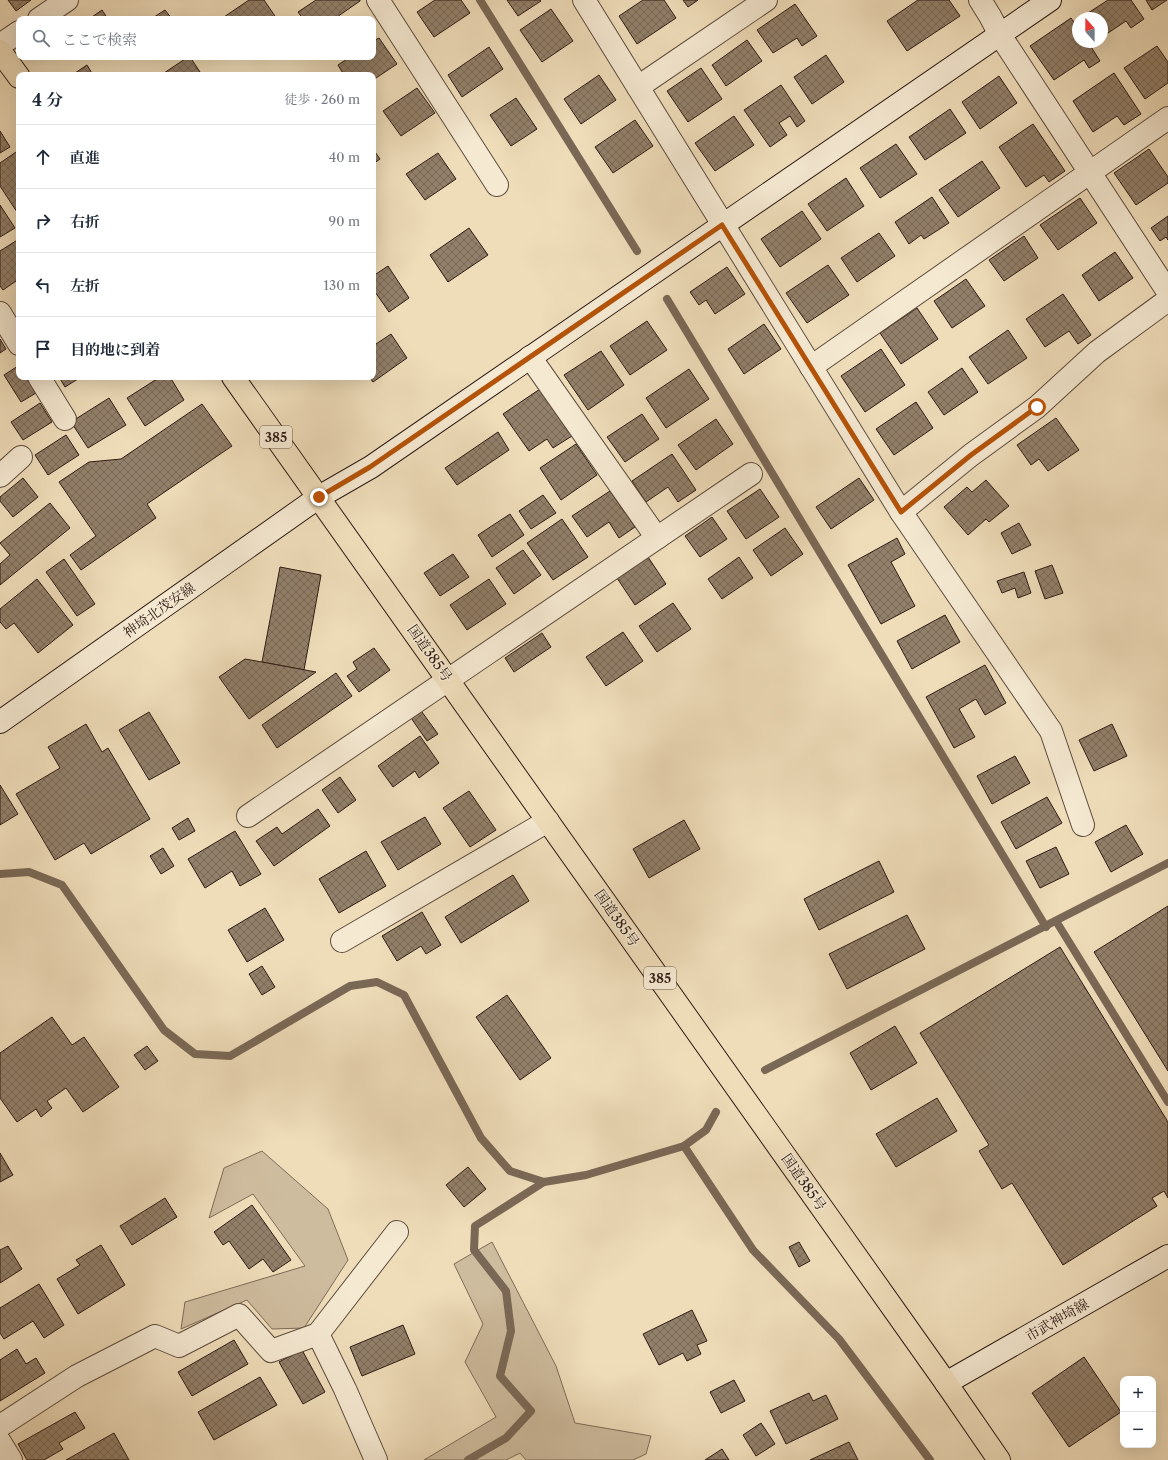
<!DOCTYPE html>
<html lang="ja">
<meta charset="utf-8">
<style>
body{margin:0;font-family:"Libre Caslon Text","Noto Serif JP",serif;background:#f2f2f3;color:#1f2937}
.controls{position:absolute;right:12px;bottom:12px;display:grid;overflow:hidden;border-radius:8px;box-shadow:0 4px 16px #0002}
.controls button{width:36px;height:36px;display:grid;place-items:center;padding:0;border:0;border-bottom:1px solid #e0e1e3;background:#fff;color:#1f2937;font:20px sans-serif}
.compass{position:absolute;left:1072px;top:12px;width:36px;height:36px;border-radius:50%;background:#fff;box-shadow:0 4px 16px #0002;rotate:339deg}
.stop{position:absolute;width:12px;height:12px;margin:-9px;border:3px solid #b45309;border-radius:50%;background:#fff}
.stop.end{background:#b45309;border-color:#fff;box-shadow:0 1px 4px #0008}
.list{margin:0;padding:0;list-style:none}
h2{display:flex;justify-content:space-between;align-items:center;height:52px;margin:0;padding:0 16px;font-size:17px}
h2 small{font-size:13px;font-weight:400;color:#747a83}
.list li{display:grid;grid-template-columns:26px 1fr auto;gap:12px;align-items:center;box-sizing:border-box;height:64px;padding:0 16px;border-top:1px solid #e0e1e3}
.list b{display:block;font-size:15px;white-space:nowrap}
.list em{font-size:13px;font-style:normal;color:#747a83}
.icon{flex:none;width:22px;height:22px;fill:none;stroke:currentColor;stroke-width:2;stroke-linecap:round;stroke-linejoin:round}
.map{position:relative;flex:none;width:1168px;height:1460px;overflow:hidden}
.search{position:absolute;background:#fff;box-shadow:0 4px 16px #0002;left:16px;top:16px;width:360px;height:44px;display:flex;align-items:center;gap:10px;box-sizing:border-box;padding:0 14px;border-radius:8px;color:#747a83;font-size:15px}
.panel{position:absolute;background:#fff;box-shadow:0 4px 16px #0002;left:16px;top:72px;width:360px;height:308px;border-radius:8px}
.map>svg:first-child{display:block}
.grass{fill:#cebc9e;stroke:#7e6c59}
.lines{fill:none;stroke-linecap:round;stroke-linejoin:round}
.stream{stroke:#7a6856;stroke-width:8}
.building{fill:url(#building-cross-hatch);stroke:#2e1c14}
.street-casing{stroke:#5e4c3e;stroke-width:24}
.secondary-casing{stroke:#2e1c14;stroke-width:24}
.highway-casing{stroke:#2e1c14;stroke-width:24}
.street{stroke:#f5e9d2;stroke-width:22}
.secondary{stroke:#f5e9d2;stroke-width:22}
.highway{stroke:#efddba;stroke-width:22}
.route{stroke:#b45309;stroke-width:5}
.labels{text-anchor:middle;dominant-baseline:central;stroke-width:3;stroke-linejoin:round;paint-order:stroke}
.shield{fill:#f5e9d2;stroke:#6a5a4d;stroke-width:1}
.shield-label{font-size:13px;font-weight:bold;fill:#2e1c14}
.street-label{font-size:14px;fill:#2e1c14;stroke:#f5e9d2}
</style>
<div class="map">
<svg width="1168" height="1460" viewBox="0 0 1168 1460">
<defs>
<pattern id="building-cross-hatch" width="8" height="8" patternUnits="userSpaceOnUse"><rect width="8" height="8" fill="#92806a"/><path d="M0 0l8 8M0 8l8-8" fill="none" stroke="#786856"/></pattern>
</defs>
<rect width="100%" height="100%" fill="#efddba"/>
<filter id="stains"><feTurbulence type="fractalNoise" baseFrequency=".005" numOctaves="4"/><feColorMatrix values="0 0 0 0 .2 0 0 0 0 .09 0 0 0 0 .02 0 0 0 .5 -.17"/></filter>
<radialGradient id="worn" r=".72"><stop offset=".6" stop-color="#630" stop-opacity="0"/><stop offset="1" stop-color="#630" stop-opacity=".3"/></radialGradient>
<g class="grass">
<path d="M262,1151L328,1209L348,1260L304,1328L272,1329L247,1300L181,1329L185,1302L305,1266L253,1194L209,1218L224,1168Z"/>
<path d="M492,1242L556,1366L575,1423L651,1436L646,1454L633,1460H526L520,1453L506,1460H424L496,1417L465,1362L483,1324L454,1264Z"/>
</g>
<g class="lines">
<g class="stream">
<path d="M480,0L637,251"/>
<path d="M667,299L1046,927"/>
<path d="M0,874L29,872L62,885L164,1030L195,1054L230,1056L350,986L377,982L404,995L481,1138L510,1171L544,1182L586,1175L684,1146L706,1130L716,1112"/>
<path d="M1056,921L1168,1102"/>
<path d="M765,1070L1168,863"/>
<path d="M684,1146L753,1250L839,1339L930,1460"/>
<path d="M468,1460L506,1438L531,1411L500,1376L511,1331L506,1291L474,1250L475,1226L544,1182"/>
</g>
</g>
<g class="building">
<path d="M8,0H31L16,11Z"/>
<path d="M249,0H264L277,19H221Z"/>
<path d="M316,0H360V1L334,19H303L298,12Z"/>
<path d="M435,0H461L470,13L434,37L417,12Z"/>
<path d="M507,0H540L541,1L518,16Z"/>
<path d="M643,0H664L676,18L637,44L619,16Z"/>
<path d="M683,0H698L688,7Z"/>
<path d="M918,0H949L960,16L907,51L887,21Z"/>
<path d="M1108,0H1131L1144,19L1131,28L1126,21L1102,37V18H1087L1085,15Z"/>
<path d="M1146,0H1167L1152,10Z"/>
<path d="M795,4L817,36L802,46L797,38L773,53L757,30Z"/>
<path d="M551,9L573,41L542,62L520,30Z"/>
<path d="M102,10L108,19H89Z"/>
<path d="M165,10L172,19H151Z"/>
<path d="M1071,18L1078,28V42H1088L1100,61L1089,68L1084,60L1054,80L1030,46Z"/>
<path d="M379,38L397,64L373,80V75H344L338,65L350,57H373V41Z"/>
<path d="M747,40L762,61L726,86L712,65Z"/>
<path d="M1157,46L1168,62V83L1145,99L1124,68Z"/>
<path d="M489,47L503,69L462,97L448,75Z"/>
<path d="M826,55L844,82L812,104L794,77Z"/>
<path d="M188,57H190L202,75H161Z"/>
<path d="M87,65L93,75H72Z"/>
<path d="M701,68L722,99L688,122L667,91Z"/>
<path d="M1114,73L1141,114L1124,125L1117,116L1093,132L1073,101Z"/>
<path d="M599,75L616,100L581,124L564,99Z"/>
<path d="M999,76L1017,103L980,129L962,102Z"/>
<path d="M781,85L805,121L797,127L790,116L779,123L787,135L770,147L744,110Z"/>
<path d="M417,88L435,113L401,136L383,111Z"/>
<path d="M516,98L537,129L511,146L490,115Z"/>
<path d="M950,109L966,133L925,160L909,137Z"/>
<path d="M734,116L754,145L715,171L695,143Z"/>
<path d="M635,120L653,146L613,173L595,147Z"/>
<path d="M1033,124L1065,171L1049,182L1044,175L1026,187L999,147Z"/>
<path d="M0,131L10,147L0,153Z"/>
<path d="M896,144L917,174L880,198L860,168Z"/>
<path d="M373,149L380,159L373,164Z"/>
<path d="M1149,149L1168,177V183L1136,205L1114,173Z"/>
<path d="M19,150V215L0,186V163Z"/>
<path d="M438,153L456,179L425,200L406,174Z"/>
<path d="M982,161L1000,188L958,217L939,190Z"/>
<path d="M846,178L864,206L827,231L808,204Z"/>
<path d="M932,197L949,223L924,239L921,235L909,244L895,222Z"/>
<path d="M1080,198L1097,223L1058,250L1040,225Z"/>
<path d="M0,205L15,228L0,237Z"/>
<path d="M802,211L821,239L780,267L761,239Z"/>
<path d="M1168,216V240L1166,237L1160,241L1151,228Z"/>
<path d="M469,228L488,255L448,282L430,255Z"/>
<path d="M879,233L895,256L857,282L841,258Z"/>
<path d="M1024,236L1038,258L1004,281L989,260Z"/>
<path d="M19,239V279L3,290L0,286V251Z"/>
<path d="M1115,252L1133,278L1099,301L1082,275Z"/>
<path d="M828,265L849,295L807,323L786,293Z"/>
<path d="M388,266L409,298L389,312L373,289V276Z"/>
<path d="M727,267L745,294L715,314L706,300L699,305L690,292Z"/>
<path d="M966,279L985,306L952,328L934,301Z"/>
<path d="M1063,294L1091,335L1078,344L1069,331L1045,347L1026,319Z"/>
<path d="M917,308L938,339L901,364L880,333Z"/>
<path d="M647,321L667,350L630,375L610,346Z"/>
<path d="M764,324L781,349L744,374L728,349Z"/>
<path d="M1008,330L1027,358L988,384L969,357Z"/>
<path d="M391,334L407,358L373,382L369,377H373V346Z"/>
<path d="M0,339L6,349L0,353Z"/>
<path d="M881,349L905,385L865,412L841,376Z"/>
<path d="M601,351L624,385L588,410L564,375Z"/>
<path d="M18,366L19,377H26L36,393L21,402L4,375Z"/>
<path d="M962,368L978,392L944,415L928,392Z"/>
<path d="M689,369L709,399L666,428L646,398Z"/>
<path d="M59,377H81L65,387Z"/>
<path d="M160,377H170L184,400L145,426L127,398Z"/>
<path d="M540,389L572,436L553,448L547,439L529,451L503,414Z"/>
<path d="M109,398L126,425L88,448L71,422Z"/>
<path d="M916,402L933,428L894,455L876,429Z"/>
<path d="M40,403L52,422L23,440L11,422Z"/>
<path d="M202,404L232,446L147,504L156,518L81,570L70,555L96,536L59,482L89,462L121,459Z"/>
<path d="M642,414L659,439L625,462L607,437Z"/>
<path d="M1056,418L1079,450L1048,471L1039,459L1031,465L1017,445Z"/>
<path d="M716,419L733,444L696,470L678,445Z"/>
<path d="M498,432L509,450L457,485L445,468Z"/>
<path d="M66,435L79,455L48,475L35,455Z"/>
<path d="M576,444L597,475L561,500L540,468Z"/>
<path d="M672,454L696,490L678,502L668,487L646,502L632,481Z"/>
<path d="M23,478L38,497L13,517L0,501V497Z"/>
<path d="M859,478L874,500L831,529L816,507Z"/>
<path d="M986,480L1009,506L989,522L986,519L968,535L944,507L967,487L972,492Z"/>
<path d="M760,489L779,517L746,539L727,511Z"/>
<path d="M610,491L635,527L619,538L609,522L587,537L572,516Z"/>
<path d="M543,495L556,513L531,529L519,511Z"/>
<path d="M50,503L70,528L0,585V564L10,555L0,543Z"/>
<path d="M510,514L524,535L492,557L478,535Z"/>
<path d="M712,517L727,539L700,557L685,536Z"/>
<path d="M562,519L588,557L553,580L527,543Z"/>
<path d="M1019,523L1031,545L1012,554L1001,533Z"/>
<path d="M785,528L803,554L771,576L753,550Z"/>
<path d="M897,538L905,554L891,562L915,606L881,624L848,565Z"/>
<path d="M523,550L541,575L514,594L496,568Z"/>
<path d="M453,554L469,577L440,596L424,573Z"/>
<path d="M648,557L666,584L635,605L617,578Z"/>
<path d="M739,557L753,578L722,599L708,579Z"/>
<path d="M64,559L95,604L77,616L46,572Z"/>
<path d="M1052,565L1063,593L1045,599L1035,571Z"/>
<path d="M280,567L321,575L304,670L262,662Z"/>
<path d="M1024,572L1031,593L1018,598L1015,588L1002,593L997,581Z"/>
<path d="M37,579L73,625L38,653L14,623L6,629L0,622V609Z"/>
<path d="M489,579L506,604L467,630L450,605Z"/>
<path d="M673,603L691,629L657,652L639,626Z"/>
<path d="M945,615L960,642L912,669L897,641Z"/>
<path d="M623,632L643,661L606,686L586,657Z"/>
<path d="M542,633L551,647L514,672L505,658Z"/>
<path d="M374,648L390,670L359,692L347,676L357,669L353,662Z"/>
<path d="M245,659L262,662L316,672L249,719L219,677Z"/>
<path d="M985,665L1006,703L985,715L976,699L959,709L975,737L954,748L926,697Z"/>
<path d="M336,673L352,696L277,748L262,725Z"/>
<path d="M419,708L438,734L427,741L409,715Z"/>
<path d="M149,712L180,763L149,780L119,730Z"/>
<path d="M86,724L102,752L108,748L150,819L91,854L84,843L55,860L16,794L60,768L48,747Z"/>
<path d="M1112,724L1127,756L1094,771L1079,740Z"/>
<path d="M420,736L439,763L419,778L415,771L393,787L378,766Z"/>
<path d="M1015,756L1030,783L992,804L977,776Z"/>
<path d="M340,777L356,800L338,813L322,790Z"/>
<path d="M0,785L18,814L0,825Z"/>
<path d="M469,791L496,830L470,847L443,808Z"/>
<path d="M1047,797L1062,823L1016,849L1001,822Z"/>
<path d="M318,809L330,826L274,866L256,841L277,827L282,834Z"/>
<path d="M425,817L441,844L398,870L381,842Z"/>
<path d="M188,818L195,831L179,840L172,828Z"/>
<path d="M684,820L700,849L649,878L633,849Z"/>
<path d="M1126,825L1143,854L1111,872L1095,842Z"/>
<path d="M235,831L261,874L240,886L232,871L205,888L188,859Z"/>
<path d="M1056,847L1069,874L1040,888L1026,861Z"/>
<path d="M163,848L174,866L161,874L150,856Z"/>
<path d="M366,851L386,886L339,913L319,879Z"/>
<path d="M879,861L894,892L819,930L804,899Z"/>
<path d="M513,875L529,901L461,943L445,917Z"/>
<path d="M1168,906V1071L1094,952Z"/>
<path d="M265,908L284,940L247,962L228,930Z"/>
<path d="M422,912L441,945L426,954L421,946L397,961L382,936Z"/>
<path d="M907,915L925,949L847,989L829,954Z"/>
<path d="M1060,947L1168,1122V1198L1164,1191L1152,1198L1157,1206L1063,1265L1012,1183L1002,1189L979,1151L989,1145L920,1033Z"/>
<path d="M262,966L275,987L262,995L249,974Z"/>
<path d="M507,995L551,1058L520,1080L476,1017Z"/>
<path d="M52,1017L72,1045L84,1037L119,1087L83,1112L66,1088L47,1101L52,1108L41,1117L36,1109L17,1122L0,1098V1053Z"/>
<path d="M895,1026L917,1063L871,1090L850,1053Z"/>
<path d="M147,1046L158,1061L145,1070L134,1055Z"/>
<path d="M937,1098L957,1131L896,1167L876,1134Z"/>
<path d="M0,1153L13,1175L0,1182Z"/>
<path d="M468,1167L486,1189L464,1207L446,1185Z"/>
<path d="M165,1198L177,1217L132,1245L120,1226Z"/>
<path d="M252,1205L291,1260L273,1272L263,1259L249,1269L229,1241L223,1245L214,1232Z"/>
<path d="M799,1242L810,1261L799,1267L789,1247Z"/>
<path d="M101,1245L125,1285L78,1314L57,1279L80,1265L76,1260Z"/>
<path d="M8,1246L22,1269L0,1283V1250Z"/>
<path d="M39,1284L64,1325L44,1338L33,1321L4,1339L0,1333V1308Z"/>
<path d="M692,1310L707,1341L697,1345L701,1354L687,1361L683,1353L659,1365L643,1334Z"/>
<path d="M403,1325L415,1354L362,1376L350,1347Z"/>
<path d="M234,1340L248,1364L192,1396L178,1372Z"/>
<path d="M17,1349L26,1364L36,1358L45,1373L0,1401V1360Z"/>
<path d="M302,1350L325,1392L303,1404L279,1362Z"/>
<path d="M1084,1357L1121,1412L1069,1447L1032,1393Z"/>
<path d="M260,1377L277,1405L214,1440L198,1412Z"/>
<path d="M734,1380L745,1401L721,1413L710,1392Z"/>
<path d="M809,1393L813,1401L826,1395L838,1419L786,1444L770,1411Z"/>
<path d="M75,1412L85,1428L59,1443L63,1449L44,1460H27L18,1444Z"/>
<path d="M761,1423L775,1444L756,1456L743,1435Z"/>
<path d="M114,1433L129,1460H66Z"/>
<path d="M849,1442L858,1460H810Z"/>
<path d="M722,1449L729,1460H705Z"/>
</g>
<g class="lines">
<g class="street-casing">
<g id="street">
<path d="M378,0L497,185"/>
<path d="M584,0L901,512L971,455L1037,407L1097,352L1168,300"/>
<path d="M980,0L990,16L1000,35L1168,292"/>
<path d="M39,19L67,0"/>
<path d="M0,45L19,32"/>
<path d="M638,87L766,0"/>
<path d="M0,313L19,344"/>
<path d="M530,357L657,538"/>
<path d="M811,367L1168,118"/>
<path d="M39,377L65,419"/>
<path d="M0,476L21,457"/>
<path d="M901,512L1051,731L1083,825"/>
<path d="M248,816L751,474"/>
<path d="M342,941L548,821"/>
<path d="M0,1426L77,1376L155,1336L179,1346L239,1315L271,1351L318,1334"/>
<path d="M0,1442L11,1460"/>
<path d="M376,1460L345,1389L318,1334L397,1232"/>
</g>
</g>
<g class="secondary-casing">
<g id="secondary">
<path d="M0,722L319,497L371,467L1050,0"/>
<path d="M946,1383L1168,1256"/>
</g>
</g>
<g class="highway-casing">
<g id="highway">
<path d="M0,51L19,77"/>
<path d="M233,377L946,1383L999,1460"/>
</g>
</g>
<use href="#street" class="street"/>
<use href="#secondary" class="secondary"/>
<use href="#highway" class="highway"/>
</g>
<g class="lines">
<path class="route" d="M319,497L370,467L722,225L901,512L971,455L1037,407"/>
</g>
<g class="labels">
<g class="shield">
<rect x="260" y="426" width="32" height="22" rx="3"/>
<rect x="644" y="967" width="32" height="22" rx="3"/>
</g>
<g class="shield-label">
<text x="276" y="437">385</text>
<text x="660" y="978">385</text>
</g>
<g class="street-label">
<text transform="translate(159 610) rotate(-35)">神埼北茂安線</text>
<text transform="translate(430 653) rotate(55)">国道385号</text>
<text transform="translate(617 918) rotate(55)">国道385号</text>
<text transform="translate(804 1182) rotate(55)">国道385号</text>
<text transform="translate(1057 1320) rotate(-30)">市武神埼線</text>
</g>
</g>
<rect width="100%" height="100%" filter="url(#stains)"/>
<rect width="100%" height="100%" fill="url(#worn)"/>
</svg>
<div class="controls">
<button>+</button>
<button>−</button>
</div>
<svg class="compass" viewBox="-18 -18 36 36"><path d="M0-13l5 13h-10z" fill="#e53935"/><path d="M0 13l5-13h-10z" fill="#747a83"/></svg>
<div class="stop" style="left:1037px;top:407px"></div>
<div class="stop end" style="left:319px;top:497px"></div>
<div class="search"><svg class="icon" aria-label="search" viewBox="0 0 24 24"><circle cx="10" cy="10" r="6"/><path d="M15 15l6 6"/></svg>ここで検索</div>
<section class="panel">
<h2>4 分<small>徒歩 · 260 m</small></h2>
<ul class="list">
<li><svg class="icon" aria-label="ahead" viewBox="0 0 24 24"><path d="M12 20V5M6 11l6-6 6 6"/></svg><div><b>直進</b></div><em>40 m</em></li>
<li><svg class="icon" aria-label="right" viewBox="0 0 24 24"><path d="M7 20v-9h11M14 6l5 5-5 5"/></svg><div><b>右折</b></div><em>90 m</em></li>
<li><svg class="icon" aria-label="left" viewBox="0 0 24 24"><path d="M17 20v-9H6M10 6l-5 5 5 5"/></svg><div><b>左折</b></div><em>130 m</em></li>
<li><svg class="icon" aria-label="arrive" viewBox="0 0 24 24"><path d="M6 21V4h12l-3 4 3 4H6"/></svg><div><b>目的地に到着</b></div></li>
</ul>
</section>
</div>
